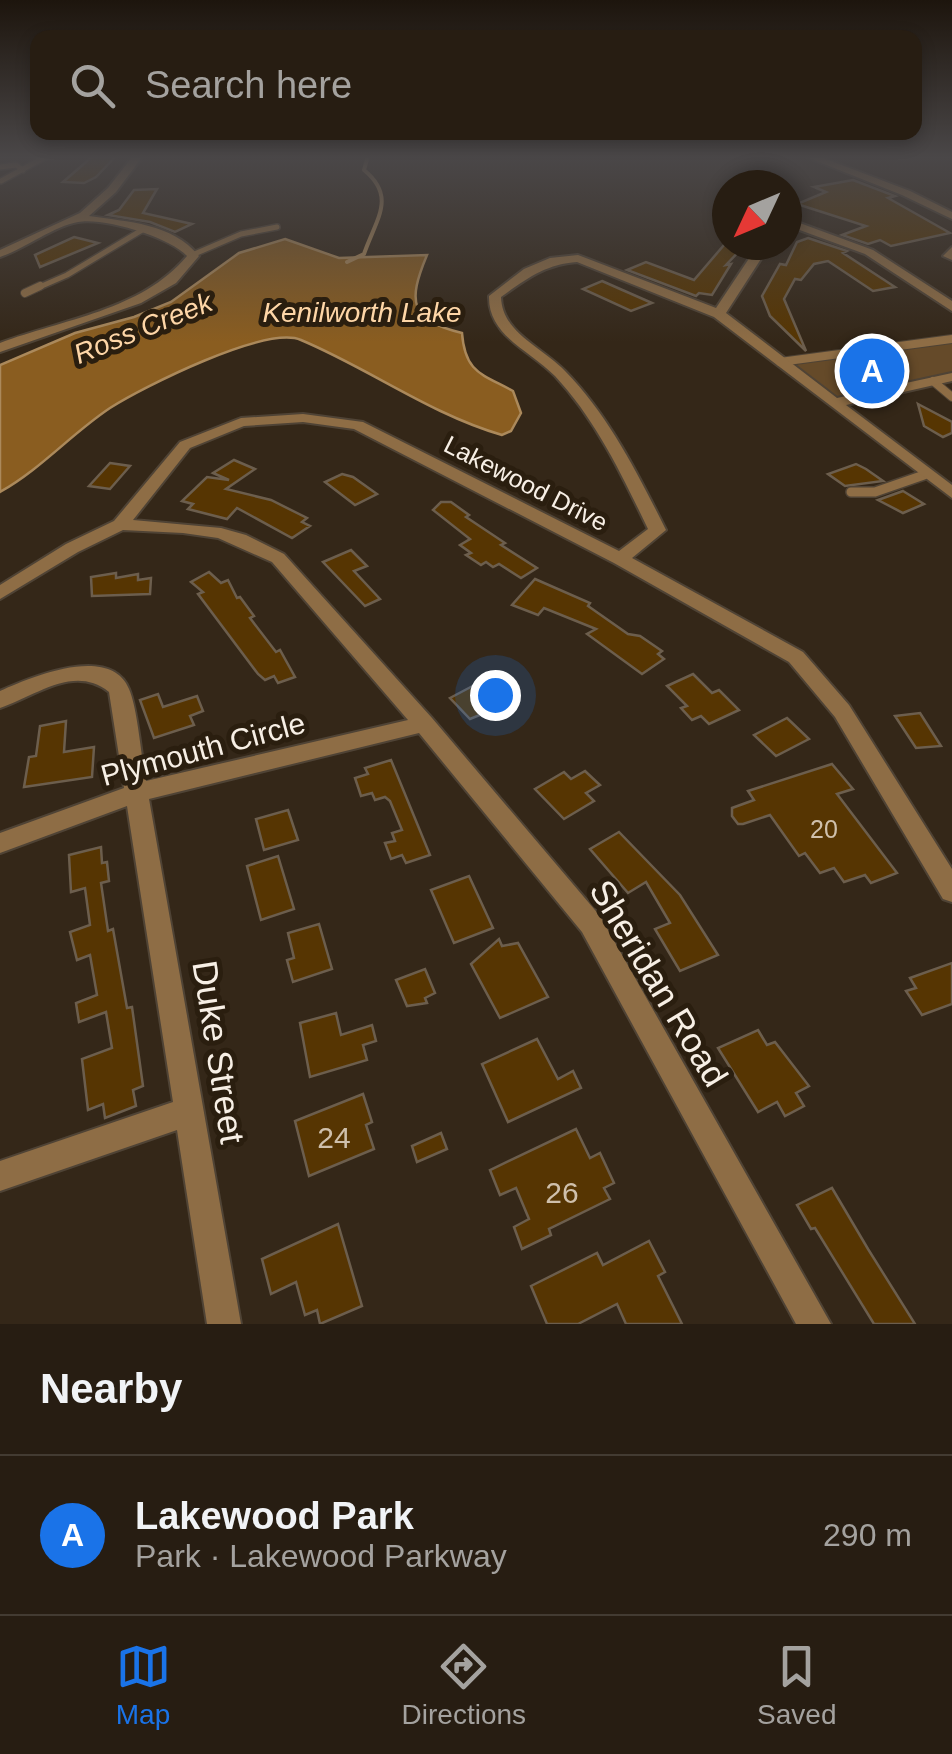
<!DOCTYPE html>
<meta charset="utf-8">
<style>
body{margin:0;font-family:Helvetica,sans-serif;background:#2f261b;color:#f1f3f6}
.compass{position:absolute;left:712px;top:170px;width:90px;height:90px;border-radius:50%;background:#271d12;box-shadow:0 5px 15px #0003;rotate:226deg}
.you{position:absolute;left:495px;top:695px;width:35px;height:35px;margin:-25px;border:8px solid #fff;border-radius:50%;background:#1a73e8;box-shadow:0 0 0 15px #1a73e833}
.badge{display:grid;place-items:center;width:65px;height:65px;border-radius:50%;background:#1a73e8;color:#fff;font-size:32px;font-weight:700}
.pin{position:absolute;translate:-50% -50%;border:5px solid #fff;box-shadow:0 2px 10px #0006}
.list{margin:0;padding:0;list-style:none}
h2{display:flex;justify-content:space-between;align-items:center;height:130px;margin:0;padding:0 40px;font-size:42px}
h2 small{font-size:32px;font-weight:400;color:#a4a29f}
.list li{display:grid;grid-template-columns:65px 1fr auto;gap:30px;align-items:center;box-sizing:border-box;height:160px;padding:0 40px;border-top:2px solid #433b32}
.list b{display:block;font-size:38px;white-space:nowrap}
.list p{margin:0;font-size:32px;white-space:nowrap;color:#a4a29f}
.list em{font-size:32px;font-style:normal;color:#a4a29f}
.icon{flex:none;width:55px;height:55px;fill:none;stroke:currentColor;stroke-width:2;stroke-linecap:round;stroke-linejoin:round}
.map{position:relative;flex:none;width:952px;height:1324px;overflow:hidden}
.search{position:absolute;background:#271d12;box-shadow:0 5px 15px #0003;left:30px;right:30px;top:30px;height:110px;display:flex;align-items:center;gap:25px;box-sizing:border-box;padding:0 35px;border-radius:20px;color:#a4a29f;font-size:38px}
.sheet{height:290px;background:#271d12}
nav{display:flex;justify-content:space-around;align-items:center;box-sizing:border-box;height:140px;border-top:2px solid #433b32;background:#271d12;font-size:28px;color:#a4a29f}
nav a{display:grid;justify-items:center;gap:5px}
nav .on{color:#1a73e8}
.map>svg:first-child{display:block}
.green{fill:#654a29}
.water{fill:#8a5d20;stroke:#ab895b;stroke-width:2.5}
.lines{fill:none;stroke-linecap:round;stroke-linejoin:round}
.stream{stroke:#ab895b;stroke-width:4}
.building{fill:#563502;stroke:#6c5e4d;stroke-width:2.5}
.lane-far2-casing{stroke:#4f4335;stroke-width:8}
.lane-far1-casing{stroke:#4f4335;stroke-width:10}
.lane-casing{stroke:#4f4335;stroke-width:12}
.street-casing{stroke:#4f4335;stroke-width:4}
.lane-far2{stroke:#8e6d45;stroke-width:5}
.lane-far1{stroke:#8e6d45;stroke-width:8}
.lane{stroke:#8e6d45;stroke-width:9}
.street{fill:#8e6d45;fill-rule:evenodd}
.labels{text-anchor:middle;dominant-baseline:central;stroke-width:10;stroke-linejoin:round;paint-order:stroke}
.far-street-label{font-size:25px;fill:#f7efe5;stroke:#2a1e0f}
.number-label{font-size:25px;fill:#cfc0ac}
.far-water-label{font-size:28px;font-style:italic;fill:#fed6a7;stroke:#2a1e0f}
.street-label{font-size:30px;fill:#f7efe5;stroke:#2a1e0f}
.near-number-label{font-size:30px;fill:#cfc0ac}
.near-street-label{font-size:35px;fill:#f7efe5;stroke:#2a1e0f}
</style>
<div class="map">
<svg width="952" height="1324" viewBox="0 0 952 1324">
<rect width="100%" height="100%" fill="#342718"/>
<path class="green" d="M952,340V377L833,403L786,366Z"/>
<path class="water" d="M285,239L339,258L427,255C407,303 410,320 462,333C465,373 482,374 513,391L521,413L511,431L502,435C430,414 370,369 301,340C266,325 143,387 110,408C71,434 41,469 0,492V365L75,333L134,317L171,302L239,253Z"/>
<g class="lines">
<path class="stream" d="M347,262L364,254C376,219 397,197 364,170L368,156"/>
</g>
<g class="building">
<path d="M93,156H116L96,177L84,183L63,182Z"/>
<path d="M853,180L895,196L888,198L950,233L891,246L880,240L868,244L842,235L866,226L797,204L826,192L814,187Z"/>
<path d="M157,189L143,213L192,224L175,232L150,222L108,215L119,210L134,190Z"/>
<path d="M74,237L98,243L40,267L35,255Z"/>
<path d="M808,238L847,251L843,253L895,287L873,291L828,261L814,264L801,280L795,279L784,299L806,351L770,316L762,296L780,264L786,265L797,242Z"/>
<path d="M724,245H745L726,265L731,264L712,295L699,293L696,296L627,270L646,262L694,280Z"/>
<path d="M602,281L652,303L631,311L583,289Z"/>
<path d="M918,404L952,422V433L943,437L924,426Z"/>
<path d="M234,460L255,469L226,489L271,500L307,518L302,522L310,526L292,538L237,508L227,519L188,509L193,504L182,501L207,477L229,480L213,473Z"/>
<path d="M110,463L130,466L110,489L89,486Z"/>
<path d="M856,464L866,469L883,481L845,486L828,474Z"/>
<path d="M342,474L353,477L377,494L355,505L325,482Z"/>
<path d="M903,491L924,504L903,513L878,500Z"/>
<path d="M441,502H451L469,515L466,517L505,543L501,545L537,568L521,578L499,564L493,567L486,562L481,565L466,555L471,553L460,545L470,539L433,510Z"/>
<path d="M351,550L367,566L354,571L380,599L365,606L323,562Z"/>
<path d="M209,572L221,583L228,580L237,598L240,597L254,616L250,618L276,652L280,650L295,677L278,683L274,676L265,680L258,674L198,594L203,592L191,582Z"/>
<path d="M116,573V578L138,574V580L151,578L150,594L92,596L91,577Z"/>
<path d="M535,579L590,603L588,606L628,634L640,636L662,651L658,654L664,659L642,674L587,634L596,629L544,608L538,615L512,605Z"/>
<path d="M693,674L712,693L719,690L739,710L709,724L701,716L692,720L681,708L687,706L667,686Z"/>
<path d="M484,680L507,704L470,719L450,698Z"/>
<path d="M158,694L163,707L197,696L203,711L190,716L194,725L154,738L140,700Z"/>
<path d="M920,713L941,746L916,748L895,716Z"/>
<path d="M787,718L809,739L776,756L754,735Z"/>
<path d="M66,721L64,752L94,747L92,777L24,787L29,757L36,756L40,726Z"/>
<path d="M391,760L430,855L406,863L402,855L391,859L385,843L395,841L392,833L402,830L390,801L385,797L375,800L372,793L361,796L355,778L368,774L365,768Z"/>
<path d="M832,764L853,789L837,794L897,873L871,883L865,875L844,882L834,868L820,873L805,853L799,856L770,815L743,824H738L732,816V808L754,800L748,791Z"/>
<path d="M585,771L600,785L586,793L594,801L564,819L535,789L564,772L571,779Z"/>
<path d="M288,810L298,840L264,850L256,819Z"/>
<path d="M619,832L680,895L718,955L680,971L655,929L670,923L646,882L628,893L590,849Z"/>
<path d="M101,847L102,863L107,862L109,881L101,883L108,931L113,929L127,1008L132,1007L143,1086L133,1090L136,1106L105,1118L103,1104L88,1110L82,1059L112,1048L106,1012L79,1022L76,1003L97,995L90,955L77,960L70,932L90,925L85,888L71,892L69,855Z"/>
<path d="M278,856L294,909L261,920L247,866Z"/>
<path d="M469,876L493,928L454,943L431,890Z"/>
<path d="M319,924L332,969L293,982L287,960L294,958L288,933Z"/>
<path d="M499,939L502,946L518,943L548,997L500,1018L471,964Z"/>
<path d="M952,963V1004L922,1015L906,991L916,988L910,978Z"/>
<path d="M425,969L435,993L425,998L427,1003L407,1006L396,980Z"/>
<path d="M336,1013L341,1035L372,1025L376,1041L363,1045L367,1060L310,1077L300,1023Z"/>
<path d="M758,1030L767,1045L775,1042L809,1086L796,1093L804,1106L785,1116L777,1102L758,1112L718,1048Z"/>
<path d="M537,1039L558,1079L573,1071L581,1088L508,1122L482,1064Z"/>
<path d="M363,1094L372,1122L366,1125L374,1149L309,1176L295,1121Z"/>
<path d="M576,1129L590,1158L600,1153L614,1183L604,1188L610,1199L549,1229L551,1235L522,1249L514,1227L529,1219L516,1188L500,1195L490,1170Z"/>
<path d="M441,1133L447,1149L417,1162L412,1146Z"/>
<path d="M832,1188L868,1249L915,1324H874L815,1228L811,1229L797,1205Z"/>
<path d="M338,1224L362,1306L320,1324L317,1310L305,1315L296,1282L271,1294L262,1259Z"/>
<path d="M649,1241L665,1272L658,1276L682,1324H626L617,1304L578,1324H547L531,1286L597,1253L603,1265Z"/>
</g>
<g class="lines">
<g class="lane-far2-casing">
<g id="lane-far2">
<path d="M0,167L16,165L23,170"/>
<path d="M1,181L47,156"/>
<path d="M192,255L241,234L277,227"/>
<path d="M35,289L67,275L142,230"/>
</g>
</g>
<g class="lane-far1-casing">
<g id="lane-far1">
<path d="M25,293L40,286"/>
<path d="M780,362L952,339"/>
<path d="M933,381L952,397"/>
</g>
</g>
<g class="lane-casing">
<path id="lane" d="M851,492H875L924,475"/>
</g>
<g class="street-casing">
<g id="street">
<path d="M133,156H143L116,192L89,216C128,222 172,223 199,256L176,283L141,303L0,352V343C63,319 141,311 187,256C170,237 103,217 78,222C54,226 24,249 0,257V250L80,213L108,188Z"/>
<path d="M804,156H818L910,191L952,212V219L902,195Z"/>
<path d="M797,222L873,250L952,301V311L865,254L797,229L787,232V225Z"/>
<path d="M758,245H770L726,313L837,398L952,373V381L846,405L952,485V498L714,317L577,262C546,264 526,279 501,297C502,333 542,347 565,371C609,416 638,474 666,530L632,558L803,652L849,705L952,869V902L943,899L835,717L789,662L614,563L354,429L303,422L244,426L190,448L133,520L221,528L246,535L284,554L432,718L600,916L831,1324H796L582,932L419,733L149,799L241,1324H207L177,1130L0,1191V1161L173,1102L127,806L0,853V833L124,788L109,692C74,664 36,696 0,708V691C29,678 110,643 129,689C138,710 141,757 146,781L408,720L272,562L218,538L183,533L123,530L78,552L0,599V585L66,544L114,521L180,442L241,418L303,414L363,422L619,551L648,529C622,475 596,420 555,376C530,350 488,336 489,296L524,269L550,258L578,255L716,308Z"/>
<path d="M952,247V260L943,256Z"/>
</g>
</g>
<use href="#lane-far2" class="lane-far2"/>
<use href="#lane-far1" class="lane-far1"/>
<use href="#lane" class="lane"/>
<use href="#street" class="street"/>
</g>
<linearGradient id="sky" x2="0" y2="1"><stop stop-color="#1d150d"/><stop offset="0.46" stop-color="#4a4748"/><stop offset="1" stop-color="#4a4748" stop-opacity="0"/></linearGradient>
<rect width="952" height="342" fill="url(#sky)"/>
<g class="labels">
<g class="far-street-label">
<text transform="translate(526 483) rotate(27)">Lakewood Drive</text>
</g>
<g class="number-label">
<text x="824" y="829">20</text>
</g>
<g class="far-water-label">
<text x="362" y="312">Kenilworth Lake</text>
<text transform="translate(143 328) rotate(-22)">Ross Creek</text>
</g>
<g class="street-label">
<text transform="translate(203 749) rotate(-15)">Plymouth Circle</text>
</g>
<g class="near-number-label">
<text x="334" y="1137">24</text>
<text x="562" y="1192">26</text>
</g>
<g class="near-street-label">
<text transform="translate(659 983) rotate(59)">Sheridan Road</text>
<text transform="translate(219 1052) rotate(81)">Duke Street</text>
</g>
</g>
</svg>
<svg class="compass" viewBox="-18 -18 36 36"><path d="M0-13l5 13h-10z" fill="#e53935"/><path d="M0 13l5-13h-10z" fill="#a4a29f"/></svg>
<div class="you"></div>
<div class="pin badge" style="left:872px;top:371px">A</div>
<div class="search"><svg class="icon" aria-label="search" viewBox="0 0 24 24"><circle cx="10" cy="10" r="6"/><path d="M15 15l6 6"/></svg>Search here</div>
</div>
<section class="sheet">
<h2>Nearby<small></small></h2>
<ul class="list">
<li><span class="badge">A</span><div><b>Lakewood Park</b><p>Park · Lakewood Parkway</p></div><em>290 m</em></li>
</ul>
</section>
<nav>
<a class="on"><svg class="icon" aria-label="map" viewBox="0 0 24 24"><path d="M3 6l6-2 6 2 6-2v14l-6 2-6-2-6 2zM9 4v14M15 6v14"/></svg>Map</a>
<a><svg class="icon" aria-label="directions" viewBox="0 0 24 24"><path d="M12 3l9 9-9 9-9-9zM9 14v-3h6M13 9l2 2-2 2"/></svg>Directions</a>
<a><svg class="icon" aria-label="saved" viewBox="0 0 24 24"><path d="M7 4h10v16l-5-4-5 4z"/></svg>Saved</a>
</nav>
